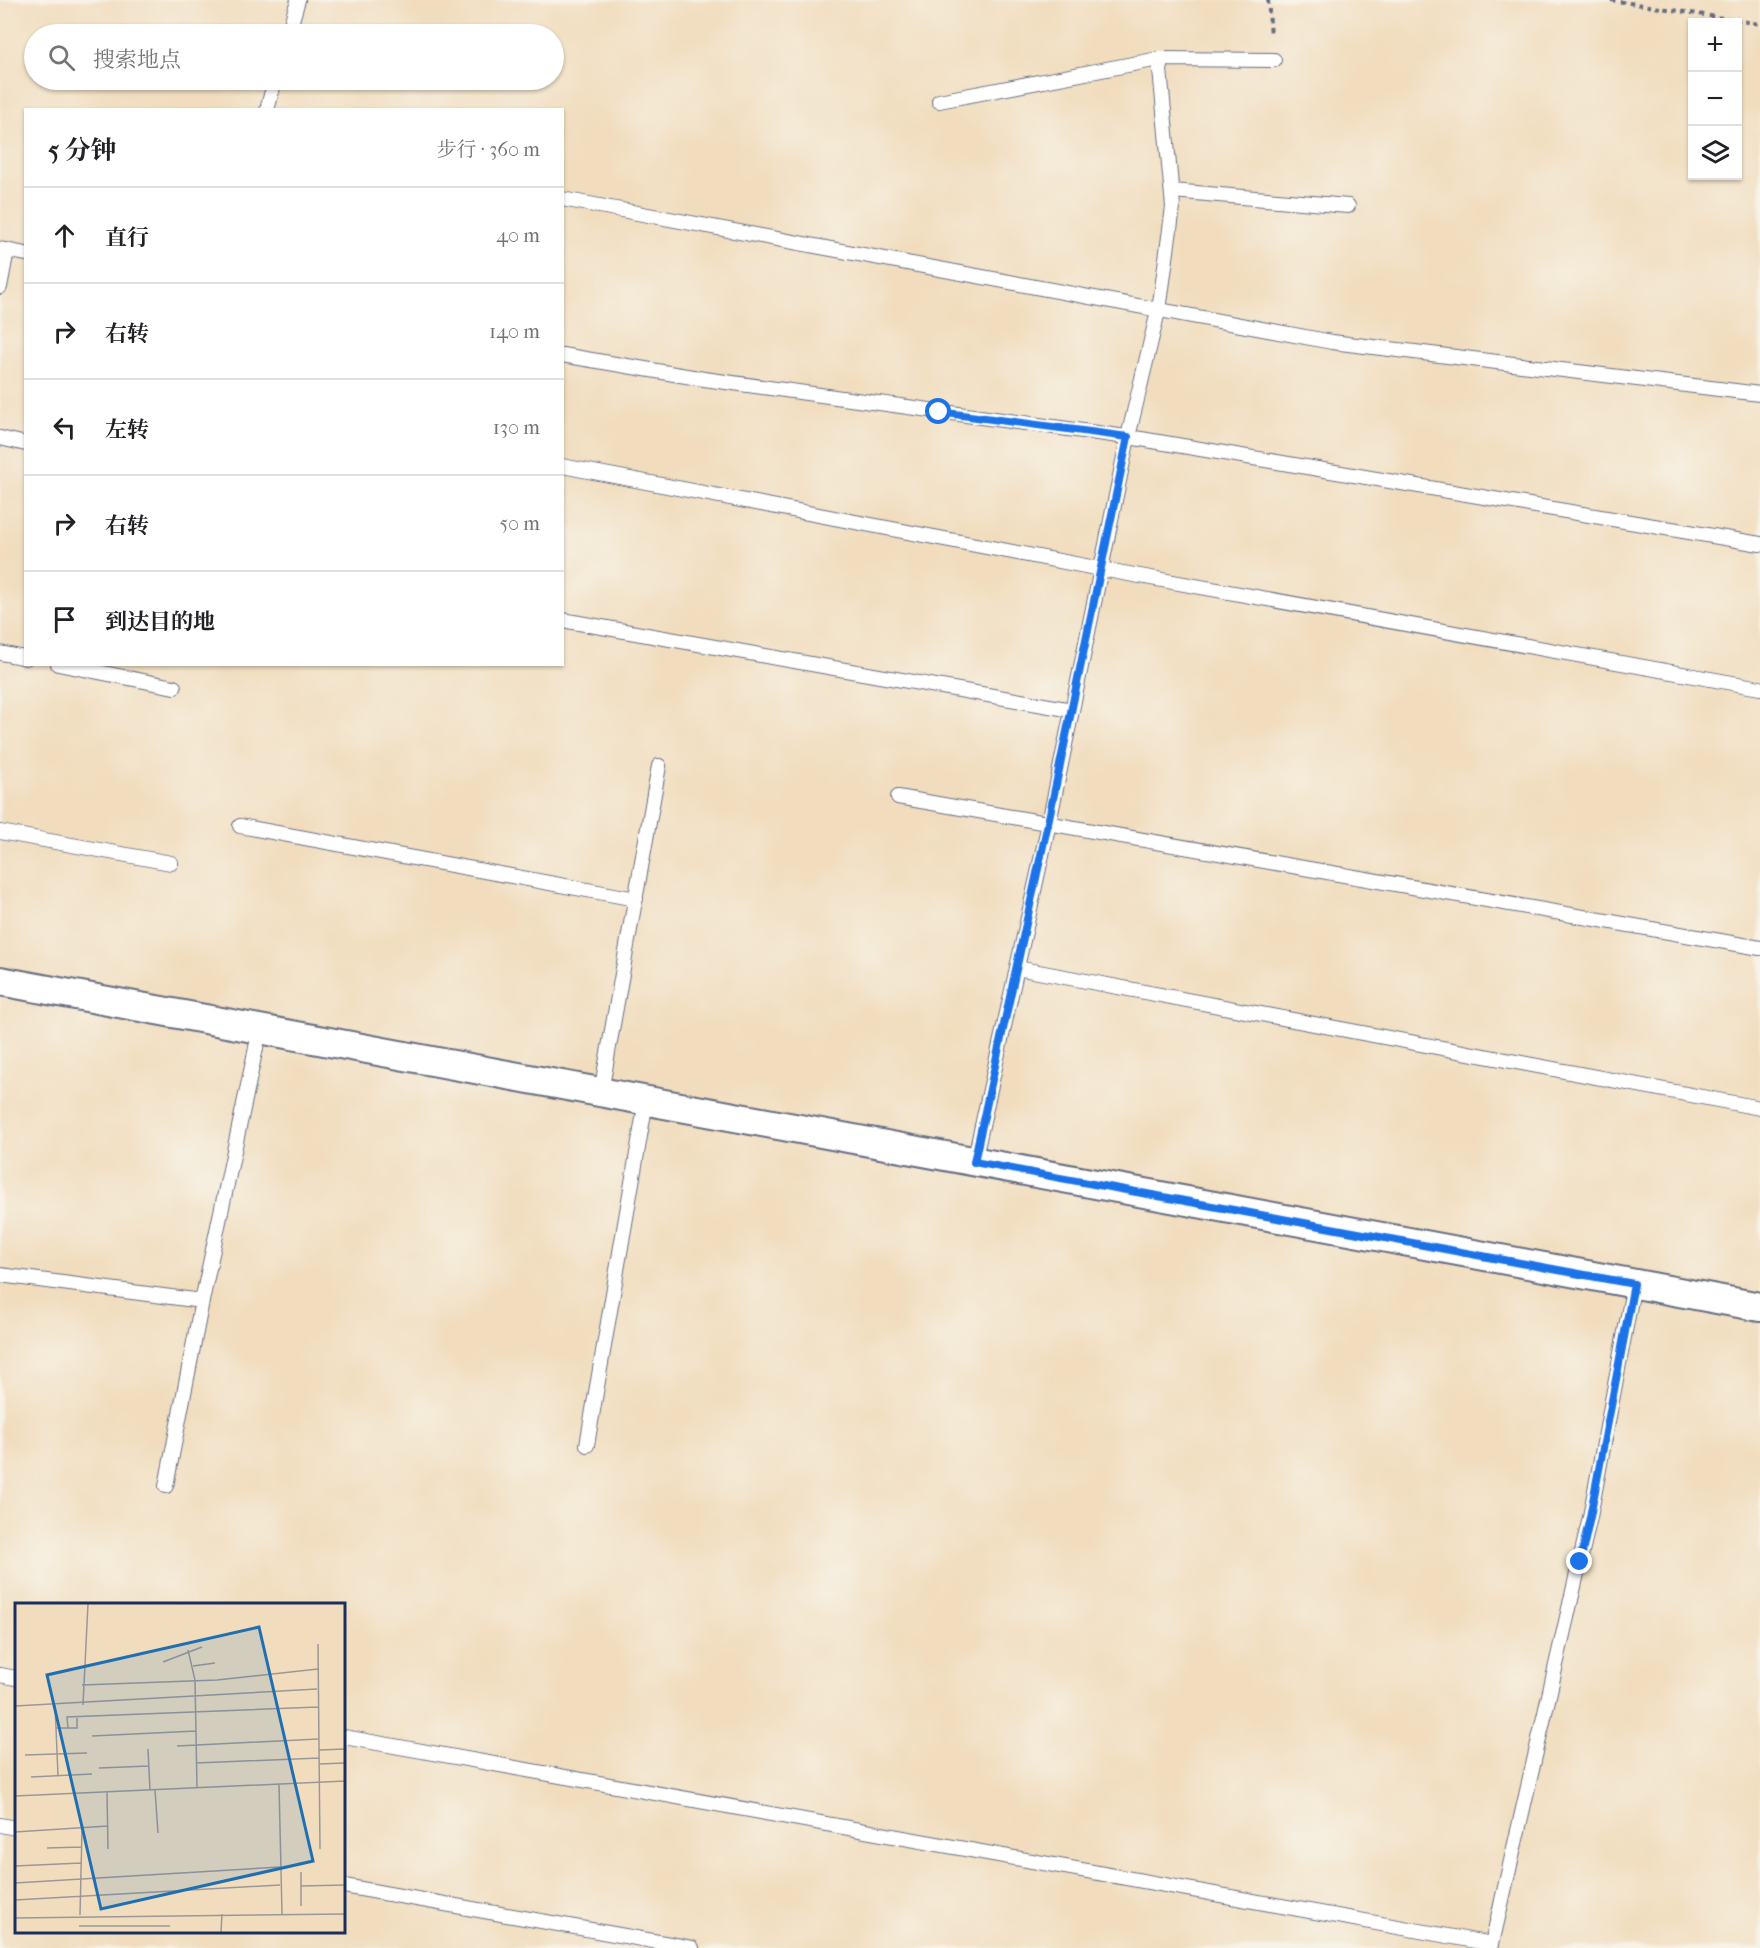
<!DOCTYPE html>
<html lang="zh">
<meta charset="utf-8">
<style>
body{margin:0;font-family:"IM FELL French Canon","Noto Serif SC",serif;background:#f2f2f2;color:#202124}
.controls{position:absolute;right:18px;top:18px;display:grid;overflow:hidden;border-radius:0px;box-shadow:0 2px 4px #0004}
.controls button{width:54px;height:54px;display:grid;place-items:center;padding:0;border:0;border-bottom:2px solid #e0e0e0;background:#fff;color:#202124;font:30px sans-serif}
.stop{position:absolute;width:18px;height:18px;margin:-14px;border:4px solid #1a73e8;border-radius:50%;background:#fff}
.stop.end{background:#1a73e8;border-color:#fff;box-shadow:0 2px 6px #0008}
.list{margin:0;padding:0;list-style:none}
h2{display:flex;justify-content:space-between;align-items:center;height:78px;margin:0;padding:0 24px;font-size:26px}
h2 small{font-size:20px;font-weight:400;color:#757577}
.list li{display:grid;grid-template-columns:39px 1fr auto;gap:18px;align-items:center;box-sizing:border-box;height:96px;padding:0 24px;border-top:2px solid #e0e0e0}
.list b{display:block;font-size:22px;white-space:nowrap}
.list em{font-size:20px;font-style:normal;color:#757577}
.icon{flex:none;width:33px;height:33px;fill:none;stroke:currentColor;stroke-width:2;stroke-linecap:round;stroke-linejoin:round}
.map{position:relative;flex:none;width:1760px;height:1948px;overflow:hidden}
.search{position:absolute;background:#fff;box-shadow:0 2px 4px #0004;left:24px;top:24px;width:540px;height:66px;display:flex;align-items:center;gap:15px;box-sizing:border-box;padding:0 21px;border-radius:33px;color:#757577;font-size:22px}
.panel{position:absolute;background:#fff;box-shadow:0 2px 4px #0004;left:24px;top:108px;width:540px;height:558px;border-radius:0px}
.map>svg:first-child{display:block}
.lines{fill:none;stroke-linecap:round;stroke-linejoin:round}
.lane-casing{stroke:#666c80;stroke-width:16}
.street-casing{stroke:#666c80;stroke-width:32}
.path{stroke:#666c80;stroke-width:4;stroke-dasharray:4.5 4.5;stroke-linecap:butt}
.lane{stroke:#fff;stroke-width:14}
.street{stroke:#fff;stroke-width:28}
.route{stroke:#1a73e8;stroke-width:8}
.inset-road{fill:none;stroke:#9b9798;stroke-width:1.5}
.view{fill:#1f6fb2;fill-opacity:0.15;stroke:#1f6fb2;stroke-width:3}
.inset-edge{fill:none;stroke:#1b2f5e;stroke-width:3}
</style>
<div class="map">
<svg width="1760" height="1948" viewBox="0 0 1760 1948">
<rect width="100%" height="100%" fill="#f7f3e8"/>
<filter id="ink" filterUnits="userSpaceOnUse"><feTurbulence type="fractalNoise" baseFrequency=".0167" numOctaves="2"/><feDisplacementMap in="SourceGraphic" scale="12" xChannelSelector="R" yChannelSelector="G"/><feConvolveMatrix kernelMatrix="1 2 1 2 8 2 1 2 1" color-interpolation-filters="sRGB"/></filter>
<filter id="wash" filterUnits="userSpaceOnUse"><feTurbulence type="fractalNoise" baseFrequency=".008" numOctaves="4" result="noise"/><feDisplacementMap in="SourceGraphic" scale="24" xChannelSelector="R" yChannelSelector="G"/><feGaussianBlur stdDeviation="1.35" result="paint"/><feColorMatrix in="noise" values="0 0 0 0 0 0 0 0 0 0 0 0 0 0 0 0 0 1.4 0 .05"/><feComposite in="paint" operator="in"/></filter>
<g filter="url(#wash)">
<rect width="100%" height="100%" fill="#f1ddbe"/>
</g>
<g filter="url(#ink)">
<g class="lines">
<g class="lane-casing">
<g id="lane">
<path d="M288,34L298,0"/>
<path d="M939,101L1159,59L1274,60"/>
<path d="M267,110L275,80"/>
<path d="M1172,191L1348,206"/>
<path d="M562,199L1332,342L1760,394"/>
<path d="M0,249L26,254"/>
<path d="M0,287L7,250"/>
<path d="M562,355L704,379L1141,439L1760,544"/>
<path d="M0,438L26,444"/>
<path d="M562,466L1101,569L1760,688"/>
<path d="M562,620L1072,710"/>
<path d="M0,653L26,658"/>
<path d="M58,664L174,687"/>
<path d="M898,797L1760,948"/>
<path d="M240,826L636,899"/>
<path d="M0,832L171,863"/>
<path d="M1017,968L1760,1108"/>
<path d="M601,1092L659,766"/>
<path d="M974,1162L1049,823L1128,437L1160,303L1173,207L1159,59"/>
<path d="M0,1275L202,1301"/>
<path d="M587,1445L646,1101"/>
<path d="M166,1486L202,1301L260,1029"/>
<path d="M0,1675L16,1678"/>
<path d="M344,1737L1492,1944"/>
<path d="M0,1825L16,1828"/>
<path d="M344,1886L692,1948"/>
<path d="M1491,1948L1590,1517L1634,1284"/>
</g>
</g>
<g class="street-casing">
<path id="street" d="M0,981L1760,1307"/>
</g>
<g class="path">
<path d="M1268,0L1271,35"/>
<path d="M1611,0L1760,24"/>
</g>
<use href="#lane" class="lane"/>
<use href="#street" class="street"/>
</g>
</g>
<g class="lines" filter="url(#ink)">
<path class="route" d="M939,412L1128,437L1048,823L974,1162L1634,1284L1590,1517L1580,1562"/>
</g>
<g transform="translate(15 1603)">
<rect width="330" height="330" fill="#f1ddbe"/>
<path class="inset-road" d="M303,41L305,246M173,47L180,77L182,185M148,59L187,44M178,63L200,60M67,82L202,77L303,66M40,102L41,125H62V115M68,102L73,1M0,103L302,86M41,125L43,173M53,125L52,114L303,104M77,133L181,128M162,143L303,136M133,146L135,187M304,147L330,146M10,152L72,150M181,160L304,155M304,161L330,160M84,165L134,163M16,174L77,171M264,181L267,311M140,187L143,230M92,189L93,246M0,193L330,178M0,229L93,223M32,245L66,244M0,263L66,260M286,269V303M0,280L265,264M286,283L330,282M0,297L265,282M65,312L67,226M0,315L330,311M64,323H155M206,329L207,311"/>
<path class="view" d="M244,24L298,258L86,306L32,72Z"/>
<rect width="330" height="330" class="inset-edge"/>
</g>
</svg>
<div class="controls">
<button>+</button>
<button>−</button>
<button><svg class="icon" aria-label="layers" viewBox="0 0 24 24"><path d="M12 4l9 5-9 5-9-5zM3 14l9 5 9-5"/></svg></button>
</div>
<div class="stop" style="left:939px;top:412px"></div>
<div class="stop end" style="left:1580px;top:1562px"></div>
<div class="search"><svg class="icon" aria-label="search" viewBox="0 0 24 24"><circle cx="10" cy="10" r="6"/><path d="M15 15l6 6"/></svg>搜索地点</div>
<section class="panel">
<h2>5 分钟<small>步行 · 360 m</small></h2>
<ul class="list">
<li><svg class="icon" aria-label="ahead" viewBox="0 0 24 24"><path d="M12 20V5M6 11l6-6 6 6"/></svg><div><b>直行</b></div><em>40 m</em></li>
<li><svg class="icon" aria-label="right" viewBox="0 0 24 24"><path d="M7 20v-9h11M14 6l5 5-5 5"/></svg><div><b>右转</b></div><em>140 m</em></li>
<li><svg class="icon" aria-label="left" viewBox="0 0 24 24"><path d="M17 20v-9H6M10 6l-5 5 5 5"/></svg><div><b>左转</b></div><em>130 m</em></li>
<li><svg class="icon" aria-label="right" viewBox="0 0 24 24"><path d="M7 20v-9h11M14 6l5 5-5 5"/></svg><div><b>右转</b></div><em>50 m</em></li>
<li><svg class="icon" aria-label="arrive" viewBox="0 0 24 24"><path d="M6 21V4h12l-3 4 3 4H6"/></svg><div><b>到达目的地</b></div></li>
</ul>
</section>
</div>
